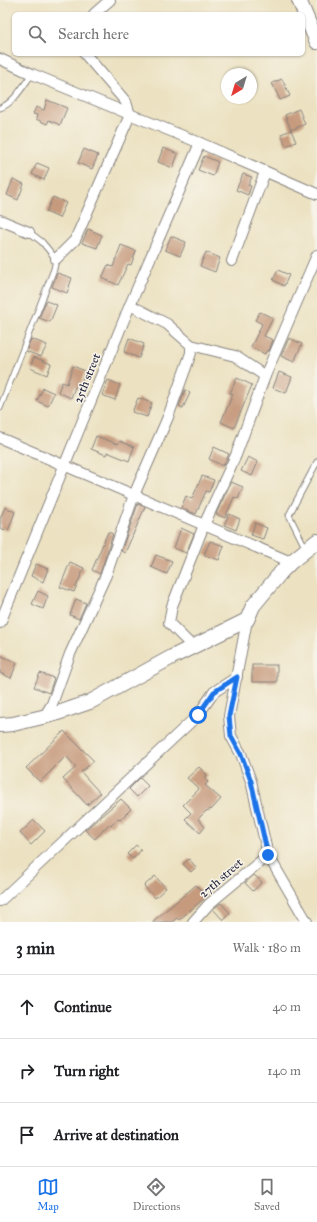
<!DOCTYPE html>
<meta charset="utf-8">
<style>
body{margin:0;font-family:"IM FELL Great Primer",serif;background:#f6f6f6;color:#202124}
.compass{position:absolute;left:221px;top:68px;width:36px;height:36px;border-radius:50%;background:#fff;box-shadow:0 1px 3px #0004;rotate:218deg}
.stop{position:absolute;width:12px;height:12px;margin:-9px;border:3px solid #1a73e8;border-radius:50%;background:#fff}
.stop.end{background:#1a73e8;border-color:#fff;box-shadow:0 1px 4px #0008}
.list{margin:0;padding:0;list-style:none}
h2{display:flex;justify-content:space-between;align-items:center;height:52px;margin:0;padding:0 16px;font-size:17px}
h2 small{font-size:13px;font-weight:400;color:#757577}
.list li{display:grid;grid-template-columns:26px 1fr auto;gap:12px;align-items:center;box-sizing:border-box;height:64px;padding:0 16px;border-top:1px solid #e0e0e0}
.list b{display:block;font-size:15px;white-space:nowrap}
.list em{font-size:13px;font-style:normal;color:#757577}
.icon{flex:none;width:22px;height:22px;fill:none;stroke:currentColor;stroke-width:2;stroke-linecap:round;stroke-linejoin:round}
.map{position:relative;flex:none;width:317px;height:922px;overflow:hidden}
.search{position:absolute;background:#fff;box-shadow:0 1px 3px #0004;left:12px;right:12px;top:12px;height:44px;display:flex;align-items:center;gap:10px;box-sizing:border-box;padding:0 14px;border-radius:6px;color:#757577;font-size:15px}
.sheet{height:244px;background:#fff}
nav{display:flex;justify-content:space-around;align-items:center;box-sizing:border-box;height:56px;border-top:1px solid #e0e0e0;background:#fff;font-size:11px;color:#757577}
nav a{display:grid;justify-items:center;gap:2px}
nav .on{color:#1a73e8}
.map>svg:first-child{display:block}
.building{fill:#c69a7d}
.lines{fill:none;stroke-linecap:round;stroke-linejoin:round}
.lane-casing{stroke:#87827e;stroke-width:7}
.street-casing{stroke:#87827e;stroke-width:12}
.secondary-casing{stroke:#87827e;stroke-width:16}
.lane{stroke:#fff;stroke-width:5}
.street{stroke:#fff;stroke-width:10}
.secondary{stroke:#fff;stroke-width:14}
.route{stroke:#1a73e8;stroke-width:5}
.labels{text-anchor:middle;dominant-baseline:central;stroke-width:3;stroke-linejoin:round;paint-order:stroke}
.street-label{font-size:12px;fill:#22223b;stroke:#f7f3e8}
</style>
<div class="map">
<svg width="317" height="922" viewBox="0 0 317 922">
<rect width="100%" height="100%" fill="#f7f3e8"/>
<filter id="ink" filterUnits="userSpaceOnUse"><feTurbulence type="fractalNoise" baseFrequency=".025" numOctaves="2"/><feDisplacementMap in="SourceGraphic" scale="8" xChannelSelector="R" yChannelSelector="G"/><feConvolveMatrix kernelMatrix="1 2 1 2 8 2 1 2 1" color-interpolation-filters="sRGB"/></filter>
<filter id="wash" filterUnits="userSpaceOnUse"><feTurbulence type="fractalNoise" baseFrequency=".012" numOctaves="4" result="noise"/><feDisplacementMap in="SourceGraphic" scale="16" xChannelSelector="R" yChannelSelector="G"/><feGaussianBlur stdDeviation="0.9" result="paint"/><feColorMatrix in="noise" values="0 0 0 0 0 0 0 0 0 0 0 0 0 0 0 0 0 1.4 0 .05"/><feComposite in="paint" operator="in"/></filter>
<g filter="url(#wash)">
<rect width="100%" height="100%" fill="#ece2c2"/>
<g id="blocks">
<g class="building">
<path d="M282,79L290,96L280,100L272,83Z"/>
<path d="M47,100L67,108L60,125L49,120L47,124L36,119L37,115L33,114L36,107L44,110Z"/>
<path d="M299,109L305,124L291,130L285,115Z"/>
<path d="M291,130L296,142L286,146L281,134Z"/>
<path d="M163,148L178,154L173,168L158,162Z"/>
<path d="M84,149L98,155L92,169L78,163Z"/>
<path d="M204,156L218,162L213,176L198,170Z"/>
<path d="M37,163L49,168L44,180L32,174Z"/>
<path d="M243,174L252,177L248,185L251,186L248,195L236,190Z"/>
<path d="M13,179L24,184L18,200L7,195Z"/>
<path d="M53,197L66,203L59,218L46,212Z"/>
<path d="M88,229L102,235L97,248L82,243Z"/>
<path d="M171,236L186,242L180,256L165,250Z"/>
<path d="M121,245L136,251L131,265L128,264L118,285L102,278L108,265L113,267Z"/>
<path d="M206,252L220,258L215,272L200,266Z"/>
<path d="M278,270L289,275L284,286L273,280Z"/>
<path d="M57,273L72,278L67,293L52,287Z"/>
<path d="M46,301L57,305L50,322L39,318Z"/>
<path d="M260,312L273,318L264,336L273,340L269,351L267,350L265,354L251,347L262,324L255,320Z"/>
<path d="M129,338L144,344L139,358L124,352Z"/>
<path d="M289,338L302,344L294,362L281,356Z"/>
<path d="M31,339L47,345L41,357L26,351Z"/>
<path d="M34,357L51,364L47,375L30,368Z"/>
<path d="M73,366L85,371L79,389L75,387L71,398L58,392L62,382L67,384Z"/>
<path d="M279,372L292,377L286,393L273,388Z"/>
<path d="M237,378L252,385L234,428L221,422L233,394L230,393Z"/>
<path d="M108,380L120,385L115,400L102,395Z"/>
<path d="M43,388L54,393L48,406L37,401Z"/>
<path d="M185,390L190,393L183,408L179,406Z"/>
<path d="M138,398L152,403L147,417L132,412Z"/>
<path d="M96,436L118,444L120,441L134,447L129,461L107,452L106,455L91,449Z"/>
<path d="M214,447L229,454L223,466L209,459Z"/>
<path d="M248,457L258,462L252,476L241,471Z"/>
<path d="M202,476L214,480L209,492L206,491L196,514L181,508L186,496L192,499Z"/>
<path d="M231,482L243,487L238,499L234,497L225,518L216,514Z"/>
<path d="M138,504L145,507L125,553L121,551Z"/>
<path d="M5,507L15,512L8,531L0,528V519Z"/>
<path d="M229,514L240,519L236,530L224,525Z"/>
<path d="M255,523L267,528L263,539L251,535Z"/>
<path d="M181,528L194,534L186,553L174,548Z"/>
<path d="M108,532L113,534L100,574L92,570Z"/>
<path d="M210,541L224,546L219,560L204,555Z"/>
<path d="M156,555L172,561L167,574L151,567Z"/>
<path d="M70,562L84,568L74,592L60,587Z"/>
<path d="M36,564L48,569L43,582L31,576Z"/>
<path d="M38,591L48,596L43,609L32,604Z"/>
<path d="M76,599L86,603L79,619L70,615Z"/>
<path d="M0,655L17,663L11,678L0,673Z"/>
<rect x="252" y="665" width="25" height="17"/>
<path d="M40,673L54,678L49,693L34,687Z"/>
<path d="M64,731L94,761L81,772L100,793L87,805L63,779L76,767L66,756L40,782L26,768Z"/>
<path d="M199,767L207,775L204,778L208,782L205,785L221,799L212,809L206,811L198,819L205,827L200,833L185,819L191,813L183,805L199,789L187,778Z"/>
<path d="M140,778L148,786L137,797L129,789Z"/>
<path d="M121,799L131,809L120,820L118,818L111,826L109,824L95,839L85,830Z"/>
<path d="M34,820L45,831L31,845L20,833Z"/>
<path d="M136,845L141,850L133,859L127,854Z"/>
<path d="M189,859L196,867L191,872L183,864Z"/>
<path d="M254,875L262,882L253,891L245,883Z"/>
<path d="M155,876L166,888L155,898L144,886Z"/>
<path d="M196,885L207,896L179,920L177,918L172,922H152Z"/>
<path d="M221,903L230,913L223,920L213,909Z"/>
</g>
</g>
</g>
<g filter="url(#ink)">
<use href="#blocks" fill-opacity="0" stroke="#87827e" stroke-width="1"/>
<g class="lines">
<g class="lane-casing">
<g id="lane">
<path d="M0,108C14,103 23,86 32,74"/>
<path d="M0,408L54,269L56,259L42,242L29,232"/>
<path d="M306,549L289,515L317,462"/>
</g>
</g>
<g class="street-casing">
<g id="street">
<path d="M94,14L110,0"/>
<path d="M0,59L32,74L200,143L317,194"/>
<path d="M0,220L29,232"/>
<path d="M56,259L75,240L130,115L126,102L85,54"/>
<path d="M232,261L265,172"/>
<path d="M130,305L167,324L191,345L235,356L265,376"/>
<path d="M0,438L291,562"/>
<path d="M247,620L229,716L231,736L241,754L251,781L268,855L307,922"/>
<path d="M0,623L130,305L200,143"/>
<path d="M193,647L169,623L172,606L204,525L236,455L265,376L317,255"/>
<path d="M44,717L52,704L70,654L106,575L134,495L168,417L191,353V345"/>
<path d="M0,901L198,715L214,692L237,677"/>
<path d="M193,922L209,904L268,855"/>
</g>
</g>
<g class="secondary-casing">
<g id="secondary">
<path d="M299,0L317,42"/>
<path d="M0,725L13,724L55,714L90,702L172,657L247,620L253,606L282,571L291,562L317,541"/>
</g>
</g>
<use href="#lane" class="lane"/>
<use href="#street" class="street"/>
<use href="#secondary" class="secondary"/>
</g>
</g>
<g class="lines" filter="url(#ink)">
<path class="route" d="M198,715L214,692L237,677L229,716L231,736L241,754L251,781L268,855"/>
</g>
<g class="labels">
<g class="street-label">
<text transform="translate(87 378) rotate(-68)">25th street</text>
<text transform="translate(221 878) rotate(-41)">27th street</text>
</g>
</g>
</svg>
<svg class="compass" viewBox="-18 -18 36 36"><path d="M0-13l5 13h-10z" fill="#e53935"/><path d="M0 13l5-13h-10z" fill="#757577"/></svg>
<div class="stop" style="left:198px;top:715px"></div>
<div class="stop end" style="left:268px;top:855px"></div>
<div class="search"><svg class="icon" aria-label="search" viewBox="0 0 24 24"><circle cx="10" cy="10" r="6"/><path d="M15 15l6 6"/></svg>Search here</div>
</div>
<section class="sheet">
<h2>3 min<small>Walk · 180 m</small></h2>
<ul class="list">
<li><svg class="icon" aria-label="ahead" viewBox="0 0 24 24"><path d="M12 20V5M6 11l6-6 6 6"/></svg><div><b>Continue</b></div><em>40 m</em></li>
<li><svg class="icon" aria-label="right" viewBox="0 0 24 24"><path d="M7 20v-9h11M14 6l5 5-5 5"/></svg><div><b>Turn right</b></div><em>140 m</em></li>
<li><svg class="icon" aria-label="arrive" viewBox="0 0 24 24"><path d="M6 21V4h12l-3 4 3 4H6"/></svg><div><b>Arrive at destination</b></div></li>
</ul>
</section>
<nav>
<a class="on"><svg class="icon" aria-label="map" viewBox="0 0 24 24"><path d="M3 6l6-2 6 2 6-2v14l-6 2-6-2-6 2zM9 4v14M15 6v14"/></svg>Map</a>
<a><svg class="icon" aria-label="directions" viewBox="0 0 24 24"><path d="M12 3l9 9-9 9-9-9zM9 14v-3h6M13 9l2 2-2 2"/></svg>Directions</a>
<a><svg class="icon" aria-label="saved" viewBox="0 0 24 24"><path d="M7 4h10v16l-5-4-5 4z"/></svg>Saved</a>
</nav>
